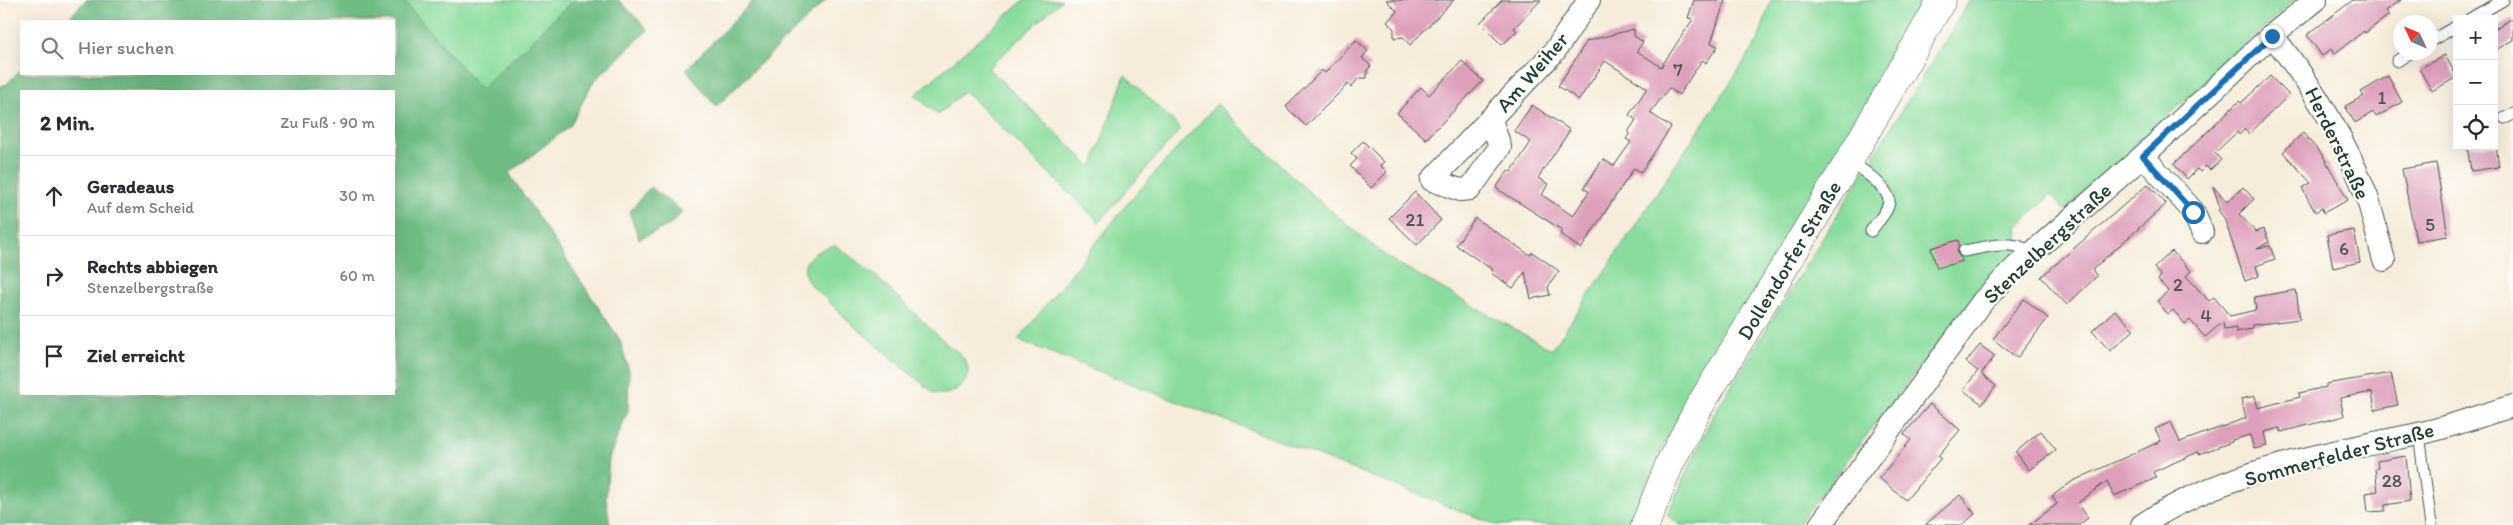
<!DOCTYPE html>
<html lang="de">
<meta charset="utf-8">
<style>
body{margin:0;font-family:Itim,sans-serif;background:#f2f2f3;color:#2b2b33}
.controls{position:absolute;right:15px;top:15px;display:grid;overflow:hidden;border-radius:0px;box-shadow:0 5px 20px #0002}
.controls button{width:45px;height:45px;display:grid;place-items:center;padding:0;border:0;border-bottom:1px solid #e1e1e2;background:#fff;color:#2b2b33;font:25px sans-serif}
.compass{position:absolute;left:2393px;top:15px;width:45px;height:45px;border-radius:50%;background:#fff;box-shadow:0 5px 20px #0002;rotate:314deg}
.stop{position:absolute;width:15px;height:15px;margin:-11px;border:4px solid #1f6fb2;border-radius:50%;background:#fff}
.stop.end{background:#1f6fb2;border-color:#fff;box-shadow:0 1px 5px #0008}
.list{margin:0;padding:0;list-style:none}
h2{display:flex;justify-content:space-between;align-items:center;height:65px;margin:0;padding:0 20px;font-size:21px}
h2 small{font-size:16px;font-weight:400;color:#7c7c81}
.list li{display:grid;grid-template-columns:32px 1fr auto;gap:15px;align-items:center;box-sizing:border-box;height:80px;padding:0 20px;border-top:1px solid #e1e1e2}
.list b{display:block;font-size:19px;white-space:nowrap}
.list p{margin:0;font-size:16px;white-space:nowrap;color:#7c7c81}
.list em{font-size:16px;font-style:normal;color:#7c7c81}
.icon{flex:none;width:28px;height:28px;fill:none;stroke:currentColor;stroke-width:2;stroke-linecap:round;stroke-linejoin:round}
.map{position:relative;flex:none;width:2513px;height:525px;overflow:hidden}
.search{position:absolute;background:#fff;box-shadow:0 5px 20px #0002;left:20px;top:20px;width:375px;height:55px;display:flex;align-items:center;gap:12px;box-sizing:border-box;padding:0 18px;border-radius:0px;color:#7c7c81;font-size:19px}
.panel{position:absolute;background:#fff;box-shadow:0 5px 20px #0002;left:20px;top:90px;width:375px;height:305px;border-radius:0px}
.map>svg:first-child{display:block}
.green{fill:#89dc9d;stroke:#548c68}
.forest{fill:#6ebc84;stroke:#467c5c;fill-rule:evenodd}
.building{fill:#de9fbb}
.lines{fill:none;stroke-linecap:round;stroke-linejoin:round}
.service-casing{stroke:#3f574d;stroke-width:13}
.minor-casing{stroke:#3f574d;stroke-width:24}
.secondary-casing{stroke:#3f574d;stroke-width:29}
.service{stroke:#fff;stroke-width:11}
.minor{stroke:#fff;stroke-width:22}
.secondary{stroke:#fff;stroke-width:28}
.route{stroke:#1f6fb2;stroke-width:6}
.labels{text-anchor:middle;dominant-baseline:central;stroke-width:4.5;stroke-linejoin:round;paint-order:stroke}
.number-label{font-size:19px;fill:#4f5656}
.street-label{font-size:21px;fill:#1f3d34;stroke:#fdfcf7}
</style>
<div class="map">
<svg width="2513" height="525" viewBox="0 0 2513 525">
<rect width="100%" height="100%" fill="#fdfcf7"/>
<filter id="ink" filterUnits="userSpaceOnUse"><feTurbulence type="fractalNoise" baseFrequency=".02" numOctaves="2"/><feDisplacementMap in="SourceGraphic" scale="10" xChannelSelector="R" yChannelSelector="G"/><feConvolveMatrix kernelMatrix="1 2 1 2 8 2 1 2 1" color-interpolation-filters="sRGB"/></filter>
<filter id="wash" filterUnits="userSpaceOnUse"><feTurbulence type="fractalNoise" baseFrequency=".0096" numOctaves="4" result="noise"/><feDisplacementMap in="SourceGraphic" scale="20" xChannelSelector="R" yChannelSelector="G"/><feGaussianBlur stdDeviation="1.12" result="paint"/><feColorMatrix in="noise" values="0 0 0 0 0 0 0 0 0 0 0 0 0 0 0 0 0 1.4 0 .05"/><feComposite in="paint" operator="in"/></filter>
<g filter="url(#wash)">
<rect width="100%" height="100%" fill="#f7ecdb"/>
<g class="green">
<path d="M403,0H573L481,90Z"/>
<path d="M1024,0H1062L988,68L1092,167L1125,75L1181,129L1099,222L964,91L938,115L915,95Z"/>
<path d="M1771,0H1926L1877,89L1665,442L1629,525H1497L1018,340L1128,203L1217,104L1312,195L1388,258L1552,350L1758,41Z"/>
<path d="M1970,0H2294L2065,211L2051,195L2017,227L2019,250L1990,276L1797,525H1680L1667,515L1712,417Z"/>
<path d="M835,245L870,271L949,346C953,349 959,352 962,356C979,377 956,399 934,393C895,361 856,330 821,294C816,290 807,283 806,277C799,257 820,249 835,245Z"/>
</g>
<g class="forest">
<path d="M86,0H403L481,90L573,0H619L648,30L593,82L570,126L509,173L620,340L629,371L628,411L609,458L606,498L610,525H0V86L7,84L21,69V74H394V21H66ZM21,91H394V394H21Z"/>
<path d="M754,0H826L716,107L686,69Z"/>
<path d="M650,187L683,212L670,225L639,239L629,212Z"/>
</g>
<g id="blocks">
<g class="building">
<path d="M1386,0H1454L1410,45L1403,37L1394,38V29L1387,22L1397,11Z"/>
<path d="M1502,0H1541L1514,28L1517,31L1502,45L1480,23Z"/>
<path d="M1694,0H1725L1711,43L1718,46L1706,63L1702,60L1679,95L1669,88L1650,113L1671,127L1641,172L1634,168L1581,249L1560,234L1562,230L1496,188L1508,170L1511,172L1531,142L1514,131L1532,105L1570,130L1538,178L1548,184L1542,195L1573,216L1589,191L1584,188L1603,159L1614,166L1631,142L1626,139L1630,133L1628,132L1636,120L1629,115L1647,88L1605,61L1579,100L1558,86L1587,41L1634,29V36L1643,42L1637,51L1661,67L1693,19L1688,18Z"/>
<path d="M2353,0H2401L2386,11L2389,15L2365,33L2364,31L2334,54L2331,49L2322,56L2307,35Z"/>
<path d="M2513,18V40L2494,51V29Z"/>
<path d="M1356,40L1368,51L1362,58L1371,66L1367,70V78H1359L1351,87L1348,84L1306,126L1286,107L1322,70L1325,73Z"/>
<path d="M2445,55L2457,77L2432,91L2419,69Z"/>
<path d="M1462,61L1483,81L1426,139L1397,113L1421,87L1429,95Z"/>
<path d="M2270,76L2289,95L2249,134L2245,129L2239,135L2237,132L2215,153L2221,160L2210,170L2206,166L2200,172L2197,169L2187,179L2174,164L2239,101L2241,103Z"/>
<path d="M2388,76L2402,102L2376,117L2373,112L2355,123L2345,106L2364,96L2361,92Z"/>
<path d="M2303,133L2323,156L2348,200L2323,213L2322,208L2315,212L2302,188L2311,183L2283,152Z"/>
<path d="M1363,141L1384,162L1380,165L1387,172L1371,188L1350,166L1357,159L1351,153Z"/>
<path d="M2467,146H2496L2499,167L2471,171Z"/>
<path d="M2436,163L2448,236L2416,241L2402,169Z"/>
<path d="M2148,184L2166,204L2092,270L2097,276L2067,305L2041,277Z"/>
<path d="M2213,186L2227,202L2243,187L2254,199L2239,214L2256,232L2264,229L2269,242L2257,248L2270,246L2275,259L2256,266L2259,276L2245,281L2224,218L2218,210L2220,208Z"/>
<path d="M1415,192L1441,220L1417,245L1389,218Z"/>
<path d="M1475,218L1530,255L1532,252L1559,271L1548,287L1550,295L1531,299L1525,272L1513,288L1491,273L1493,270L1456,245Z"/>
<path d="M2354,230L2360,262L2333,268L2327,235Z"/>
<path d="M1958,240L1959,245L1957,253L1963,261L1937,268L1931,248Z"/>
<path d="M2172,251L2191,271L2186,276L2209,301L2214,297L2230,316L2256,310L2254,297L2296,290L2300,319L2252,325V329L2236,332V328L2224,330L2223,322L2205,337L2190,320L2185,324L2173,310L2168,314L2157,301L2168,291L2158,280L2161,276L2154,268Z"/>
<path d="M2024,299L2048,318L2017,358L1993,339Z"/>
<path d="M2115,310L2134,330L2110,351L2092,331Z"/>
<path d="M1980,345L1995,356L1981,374L1996,386L1982,404L1963,390L1978,371L1966,362Z"/>
<path d="M2391,373L2398,405L2375,410L2372,392L2340,398L2344,416L2281,432L2280,428L2264,432L2267,446L2254,449L2250,435L2232,440V442L2199,454L2198,452L2153,472L2156,478L2114,496L2107,481L2078,503L2088,518L2079,525H2029L2057,504L2052,496L2073,481L2161,441L2155,429L2171,422L2180,442L2246,418L2241,399L2255,396L2258,408L2300,397L2299,393L2326,387V384Z"/>
<path d="M1930,404L1960,430L1938,456L1941,458L1906,500L1879,478L1911,440L1904,434Z"/>
<path d="M2041,431L2056,450L2029,470L2016,452Z"/>
<path d="M2406,456L2410,501L2385,505V511L2368,512L2366,493L2378,491L2375,469L2378,467L2377,461Z"/>
<path d="M1960,495L1975,514L1962,525H1925Z"/>
</g>
</g>
</g>
<g filter="url(#ink)">
<use href="#blocks" fill-opacity="0" stroke="#3f574d" stroke-width="1"/>
<g class="lines">
<g class="service-casing">
<g id="service">
<path d="M2470,19L2503,0"/>
<path d="M2430,41L2457,26"/>
<path d="M2397,61L2411,52"/>
<path d="M2505,118L2513,114"/>
<path d="M1849,161C1860,168 1890,188 1889,202C1888,212 1876,223 1871,231"/>
<path d="M1964,251C1983,248 2016,237 2031,254"/>
<path d="M2419,434L2431,525"/>
</g>
</g>
<g class="minor-casing">
<g id="minor">
<path d="M2272,35C2311,84 2345,138 2367,197C2374,218 2378,240 2384,260"/>
<path d="M1491,119L1500,147L1470,189L1460,190L1432,180L1554,52L1589,0"/>
<path d="M2143,156L2193,211L2202,232"/>
<path d="M1820,525L1983,301L2016,267L2143,156L2272,35L2316,0"/>
<path d="M2142,525C2220,472 2328,453 2418,434C2450,427 2481,415 2513,406"/>
</g>
</g>
<g class="secondary-casing">
<path id="secondary" d="M1645,525L1670,463L1699,407L1849,161L1942,0"/>
</g>
<use href="#service" class="service"/>
<use href="#minor" class="minor"/>
<use href="#secondary" class="secondary"/>
</g>
</g>
<g class="lines" filter="url(#ink)">
<path class="route" d="M2193,212L2143,156L2272,36"/>
</g>
<g class="labels">
<g class="number-label">
<text x="1678" y="69">7</text>
<text x="2382" y="97">1</text>
<text x="1415" y="219">21</text>
<text x="2430" y="224">5</text>
<text x="2344" y="248">6</text>
<text x="2178" y="284">2</text>
<text x="2206" y="315">4</text>
<text x="2392" y="480">28</text>
</g>
<g class="street-label">
<text transform="translate(1532 72) rotate(-49)">Am Weiher</text>
<text transform="translate(2338 143) rotate(64)">Herderstraße</text>
<text transform="translate(2047 243) rotate(-43)">Stenzelbergstraße</text>
<text transform="translate(1789 260) rotate(-59)">Dollendorfer Straße</text>
<text transform="translate(2339 454) rotate(-15)">Sommerfelder Straße</text>
</g>
</g>
</svg>
<div class="controls">
<button>+</button>
<button>−</button>
<button><svg class="icon" aria-label="locate" viewBox="0 0 24 24"><circle cx="12" cy="12" r="6"/><path d="M12 2v4M12 18v4M2 12h4M18 12h4"/></svg></button>
</div>
<svg class="compass" viewBox="-18 -18 36 36"><path d="M0-13l5 13h-10z" fill="#e53935"/><path d="M0 13l5-13h-10z" fill="#7c7c81"/></svg>
<div class="stop" style="left:2193px;top:212px"></div>
<div class="stop end" style="left:2272px;top:36px"></div>
<div class="search"><svg class="icon" aria-label="search" viewBox="0 0 24 24"><circle cx="10" cy="10" r="6"/><path d="M15 15l6 6"/></svg>Hier suchen</div>
<section class="panel">
<h2>2 Min.<small>Zu Fuß · 90 m</small></h2>
<ul class="list">
<li><svg class="icon" aria-label="ahead" viewBox="0 0 24 24"><path d="M12 20V5M6 11l6-6 6 6"/></svg><div><b>Geradeaus</b><p>Auf dem Scheid</p></div><em>30 m</em></li>
<li><svg class="icon" aria-label="right" viewBox="0 0 24 24"><path d="M7 20v-9h11M14 6l5 5-5 5"/></svg><div><b>Rechts abbiegen</b><p>Stenzelbergstraße</p></div><em>60 m</em></li>
<li><svg class="icon" aria-label="arrive" viewBox="0 0 24 24"><path d="M6 21V4h12l-3 4 3 4H6"/></svg><div><b>Ziel erreicht</b></div></li>
</ul>
</section>
</div>
